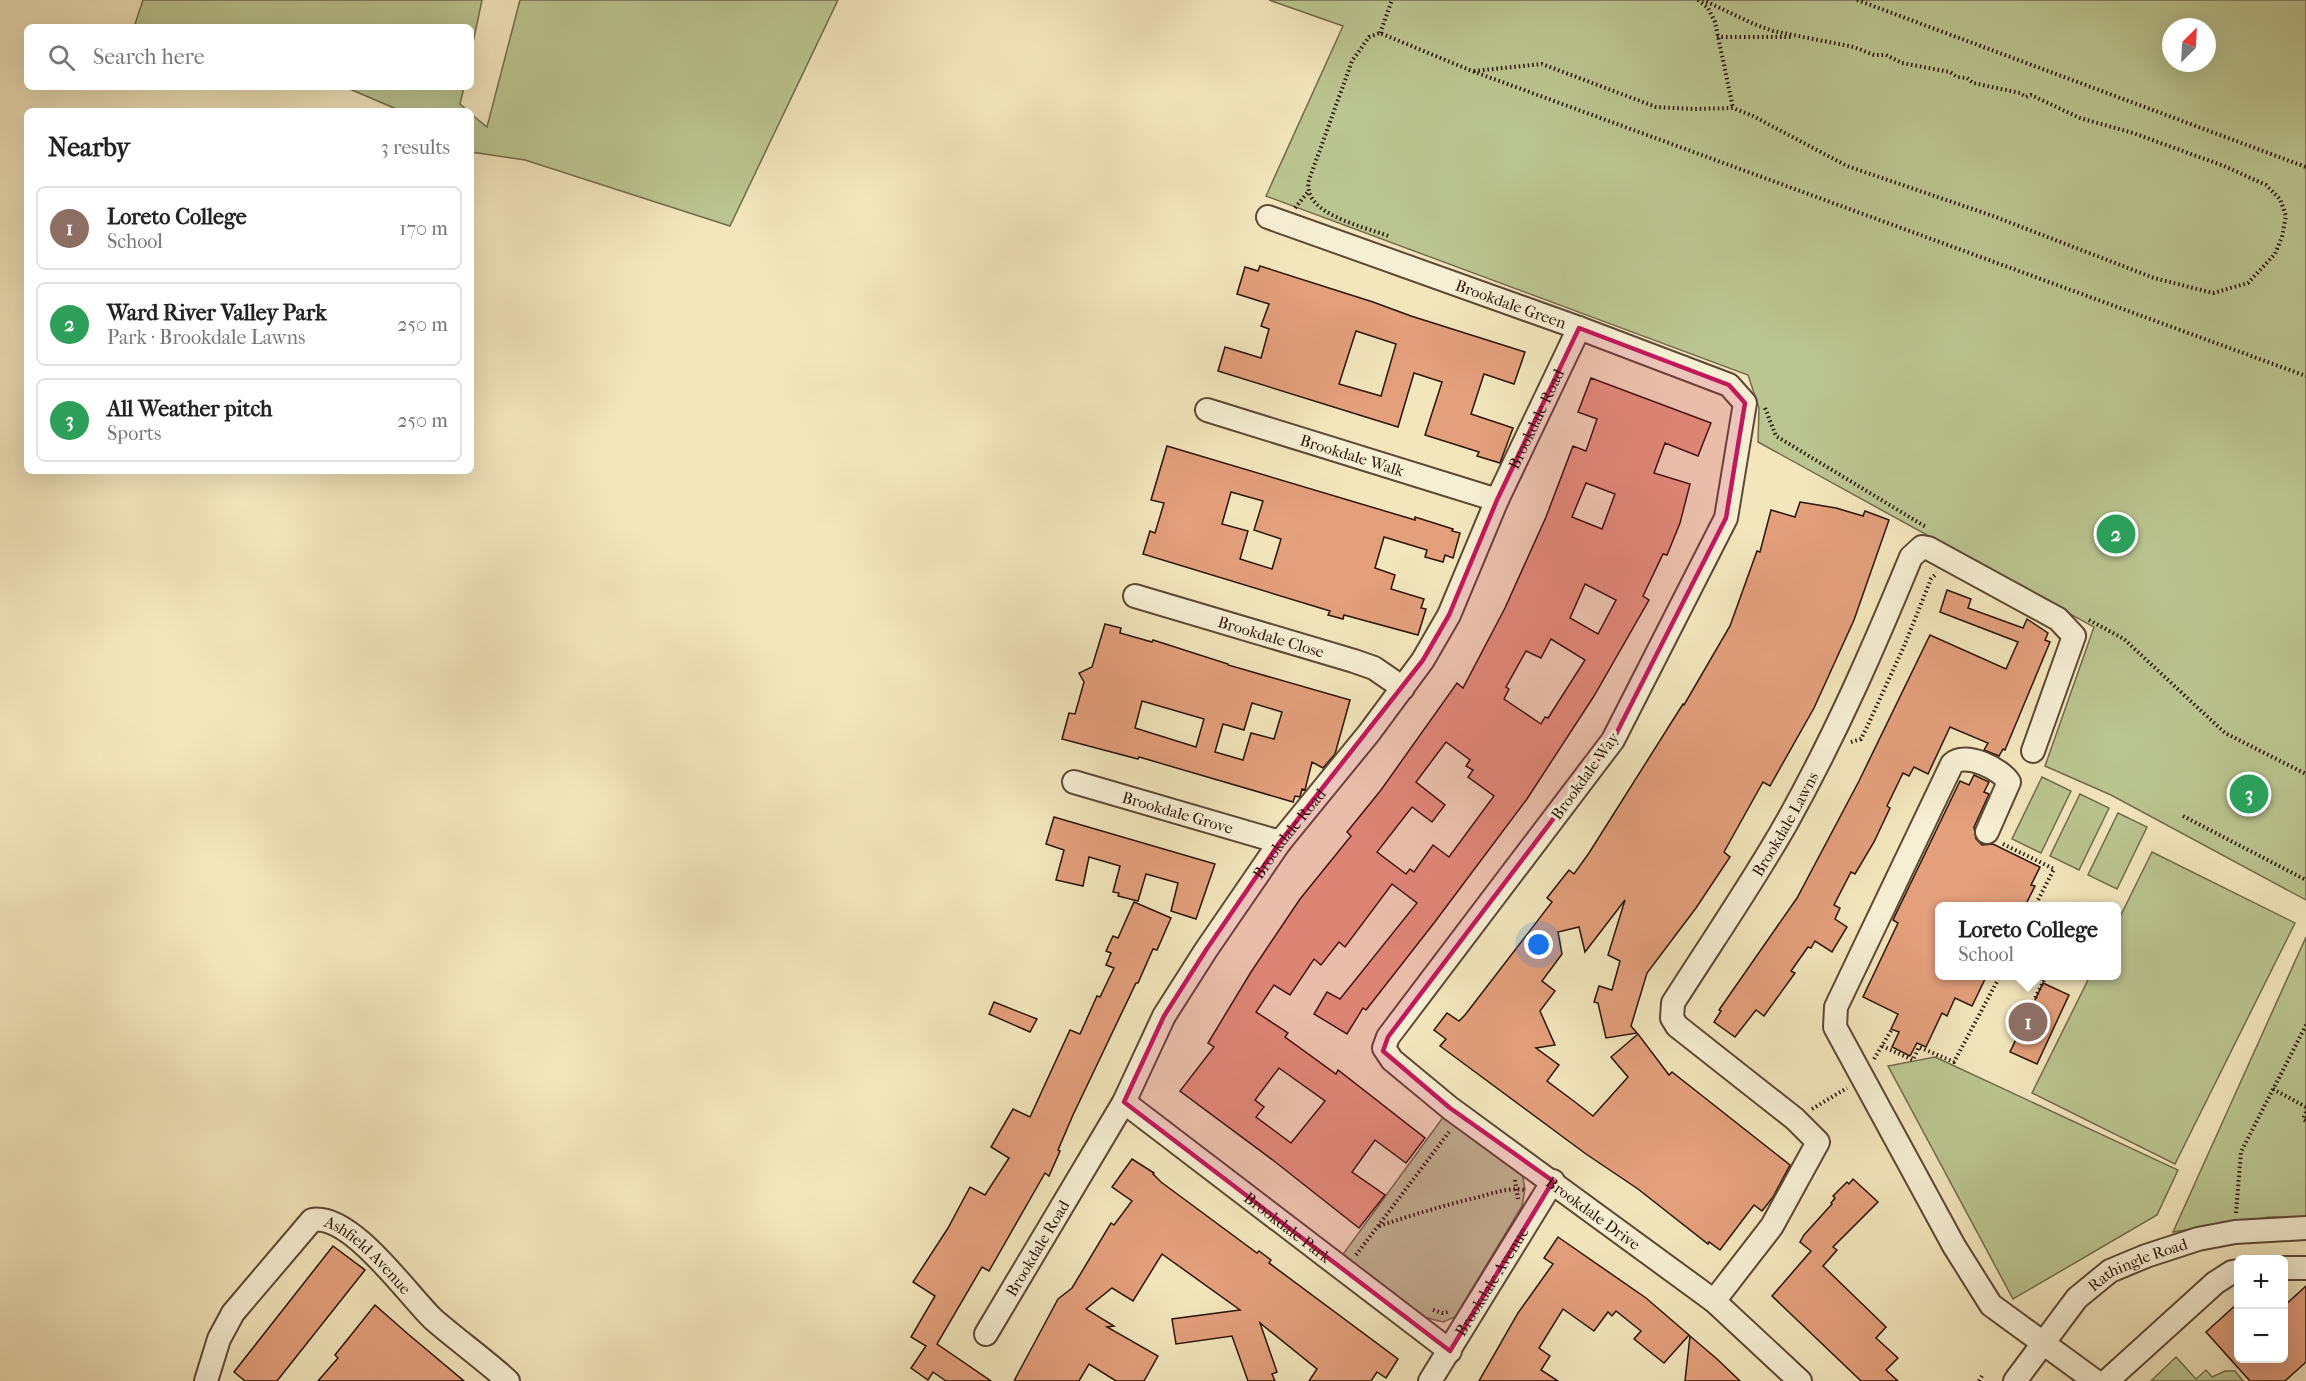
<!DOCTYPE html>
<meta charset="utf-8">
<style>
body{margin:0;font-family:"IM FELL French Canon",serif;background:#f6f6f6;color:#222}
.controls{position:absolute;right:18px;bottom:18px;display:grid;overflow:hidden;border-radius:9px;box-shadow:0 6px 24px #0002}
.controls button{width:54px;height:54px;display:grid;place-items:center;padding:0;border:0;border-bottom:2px solid #e0e0e0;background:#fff;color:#222;font:30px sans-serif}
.compass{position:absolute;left:2162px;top:18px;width:54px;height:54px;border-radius:50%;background:#fff;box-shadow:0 6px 24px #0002;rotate:24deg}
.you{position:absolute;left:1539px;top:945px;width:21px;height:21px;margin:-15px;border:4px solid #fff;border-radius:50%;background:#1a73e8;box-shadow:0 0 0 9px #1a73e833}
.badge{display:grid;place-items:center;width:39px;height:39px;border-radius:50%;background:#0f766e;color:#fff;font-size:20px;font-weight:700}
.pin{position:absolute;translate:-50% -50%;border:3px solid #fff;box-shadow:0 2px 6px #0006}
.popup{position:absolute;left:1935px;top:902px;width:186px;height:78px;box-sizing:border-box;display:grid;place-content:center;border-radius:9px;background:#fff;filter:drop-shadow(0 2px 4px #0005);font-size:20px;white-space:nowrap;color:#767676}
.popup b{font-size:22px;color:#222}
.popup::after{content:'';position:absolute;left:50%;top:100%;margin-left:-12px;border:12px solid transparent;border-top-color:#fff}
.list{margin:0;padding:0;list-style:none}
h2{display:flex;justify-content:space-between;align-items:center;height:78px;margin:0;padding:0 24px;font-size:26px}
h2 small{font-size:20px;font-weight:400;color:#767676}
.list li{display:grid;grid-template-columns:39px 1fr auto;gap:18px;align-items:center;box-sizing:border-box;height:84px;margin:0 12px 12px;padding:0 12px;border:2px solid #e0e0e0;border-radius:9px}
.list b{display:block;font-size:22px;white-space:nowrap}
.list p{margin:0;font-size:20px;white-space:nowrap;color:#767676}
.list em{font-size:20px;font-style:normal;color:#767676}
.icon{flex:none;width:33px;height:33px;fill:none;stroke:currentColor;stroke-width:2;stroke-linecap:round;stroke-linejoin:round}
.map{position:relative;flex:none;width:2306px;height:1381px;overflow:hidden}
.search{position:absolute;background:#fff;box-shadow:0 6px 24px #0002;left:24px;top:24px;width:450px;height:66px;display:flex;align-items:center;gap:15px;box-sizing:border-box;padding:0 21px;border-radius:9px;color:#767676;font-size:22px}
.panel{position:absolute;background:#fff;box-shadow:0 6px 24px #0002;left:24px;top:108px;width:450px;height:366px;border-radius:9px}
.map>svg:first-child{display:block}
.green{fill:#bbc591;stroke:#726c4c;stroke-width:1.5;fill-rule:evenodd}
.building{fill:#e49f7c;stroke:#2a1407;stroke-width:1.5;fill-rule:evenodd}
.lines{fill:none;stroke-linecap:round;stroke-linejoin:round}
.minor-casing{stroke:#5c4834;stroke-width:26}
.path{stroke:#2a1407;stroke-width:4;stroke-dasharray:1.5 3;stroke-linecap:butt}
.minor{stroke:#f7efd4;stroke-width:22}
.marked{fill:#c2185b;fill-opacity:0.2;stroke:#c2185b;stroke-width:4.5;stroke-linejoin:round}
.labels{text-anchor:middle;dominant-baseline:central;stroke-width:6;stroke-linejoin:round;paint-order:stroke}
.street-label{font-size:16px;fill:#2a1407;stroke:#f7efd4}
</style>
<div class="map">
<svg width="2306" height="1381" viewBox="0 0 2306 1381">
<rect width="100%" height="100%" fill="#f3e6bd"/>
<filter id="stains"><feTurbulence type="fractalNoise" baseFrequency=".00333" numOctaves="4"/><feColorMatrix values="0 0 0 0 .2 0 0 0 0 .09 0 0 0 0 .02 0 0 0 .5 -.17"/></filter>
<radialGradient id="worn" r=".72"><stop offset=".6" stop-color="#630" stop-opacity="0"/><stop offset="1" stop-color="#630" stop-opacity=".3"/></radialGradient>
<g class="green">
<path d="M143,0H482L471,52V27H134Z"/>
<path d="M520,0H838L730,226L525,160L471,152V114L487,127Z"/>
<path d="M1269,0H2306V900L2111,795L2045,766L2094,627L1758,442L1759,408L1748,375L1266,196L1343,26ZM2171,27H2207V63H2171Z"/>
<path d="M345,87H464L460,104L468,111H401Z"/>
<path d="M2042,777L2071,791L2041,853L2012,839Z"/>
<path d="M2080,794L2109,808L2079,870L2050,856Z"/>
<path d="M2118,813L2147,827L2117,889L2088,875Z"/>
<path d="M2152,852L2295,923L2175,1164L2032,1093L2090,976H2116L2117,923Z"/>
<path d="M2306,937V1217H2269L2173,1232Z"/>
<path d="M1935,1057L2178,1170L2157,1215L2013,1299L1888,1066Z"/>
<path d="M1444,1116L1522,1173L1525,1189L1522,1206L1455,1317L1443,1322L1424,1317L1341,1257Z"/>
<path d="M2176,1357L2196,1379L2206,1370L2212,1377L2225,1371H2235L2243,1381H2151Z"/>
</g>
<g class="building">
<path d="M1260,266L1373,302L1411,316L1525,352L1514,384L1484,374L1471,414L1513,428L1500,463L1477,456L1479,452L1425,435L1442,382L1414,373L1398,427L1218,371L1225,347L1261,358L1269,329L1261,326L1269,304L1237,294L1245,267L1258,271ZM1356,331L1396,344L1381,396L1339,384Z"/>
<path d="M1591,378L1711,423L1698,456L1665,443L1654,473L1690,484L1680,523L1667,555L1663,554L1643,596L1649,600L1594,696L1527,799L1434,923L1366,1010L1363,1008L1347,1034L1314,1014L1327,992L1340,999L1417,903L1392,884L1345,947L1339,942L1321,965L1314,959L1290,995L1274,985L1256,1012L1288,1033L1285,1037L1336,1074L1338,1070L1425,1138L1406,1163L1375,1140L1352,1172L1385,1195L1359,1228L1274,1161L1180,1091L1214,1047L1208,1043L1251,972L1300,899L1351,836L1347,832L1381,790L1457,683L1463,688L1505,608L1546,517L1573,446L1586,451L1597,419L1578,412ZM1586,483L1615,494L1602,529L1572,517ZM1585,584L1616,600L1598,634L1570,618ZM1551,639L1585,660L1548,718L1545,717L1541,724L1504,699L1509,689L1506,687L1526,651L1541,658ZM1446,742L1470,760L1466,766L1473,770L1468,777L1494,796L1449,857L1433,845L1414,872L1410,869L1406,874L1377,852L1412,807L1432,822L1445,805L1416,782ZM1279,1068L1325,1101L1291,1143L1256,1117L1264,1107L1255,1100Z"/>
<path d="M1167,446L1415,520V517L1453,529L1452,531L1460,533L1453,558L1445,555L1443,562L1425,557L1427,550L1384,537L1375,568L1395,575L1391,589L1424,599L1421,608L1426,609L1418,635L1344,615L1343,619L1328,615L1330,611L1143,554L1150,531L1155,533L1164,503L1151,500ZM1231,492L1263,501L1254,530L1281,539L1272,569L1240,559L1248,531L1222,524Z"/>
<path d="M1800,502L1836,508L1863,516L1865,511L1889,520L1854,620L1814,708L1770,786L1763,782L1724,852L1730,857L1696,908L1647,973L1631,1026L1637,1033L1606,1038L1598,1003L1594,1002L1599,986L1612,990L1620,961L1608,955L1625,900L1585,952L1579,927L1558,932L1562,954L1542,981L1555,991L1540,1011L1555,1045L1536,1048L1559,1065L1547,1081L1575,1102L1593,1116L1628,1077L1611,1057L1638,1034L1669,1075L1672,1072L1790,1165L1773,1197L1762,1211L1754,1205L1720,1250L1709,1242L1708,1244L1638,1189L1586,1154L1440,1046L1446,1039L1434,1030L1447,1013L1459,1021L1465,1015L1552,902L1547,898L1569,870L1574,874L1589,853L1683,704L1684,705L1730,626L1757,551L1760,552L1771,510L1795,517Z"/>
<path d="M1947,590L1971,599L1968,608L2023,628L2027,619L2048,633L2045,640L2050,642L2005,750L2003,749L1999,756L1984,750L1988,743L1950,727L1928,774L1914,767L1909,776L1903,773L1887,806L1890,808L1874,842L1855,874L1851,872L1834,905L1840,908L1835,919L1847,927L1832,952L1815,941L1811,948L1808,947L1791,971L1795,973L1764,1016L1756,1010L1735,1037L1714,1022L1721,1011L1719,1010L1797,898L1859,781L1930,635L2006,669L2018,642L1940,612Z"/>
<path d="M1105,624L1121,628L1120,633L1152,642L1153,640L1228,664V665L1350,700L1335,754L1323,768L1312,762L1305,790L1302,789L1300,797L1295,796L1293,802L1139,757L1138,759L1062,739L1069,713L1075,714L1084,682L1079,673L1092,667ZM1142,701L1204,719L1196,747L1135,728ZM1252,703L1282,712L1274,739L1251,733L1243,760L1215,752L1223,724L1244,730Z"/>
<path d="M1974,775L1989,782L1984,792L1989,794L1974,827L1976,839L1982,845L1993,844L2040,867L2031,885L2035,886L2025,906H1940V975H1987L1972,1006L1955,998L1947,1016L1942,1013L1926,1047L1917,1043L1910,1056L1892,1047L1899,1032L1891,1029L1898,1014L1863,997L1898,923L1893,920L1960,781L1969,785Z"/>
<path d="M1054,817L1215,864L1196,919L1171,911L1178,883L1146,874L1138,901L1118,896L1119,893L1113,892L1120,866L1089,857L1083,886L1056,880L1064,850L1046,844Z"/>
<path d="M1134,902L1171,918L1157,950L1153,949L1138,983H1136L1073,1115L1058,1150L1060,1151L1049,1176L1045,1173L989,1271L982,1267L937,1344L991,1381H946L933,1372L928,1380L911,1368L926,1346L911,1337L935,1296L913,1282L948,1228L970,1187L985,1195L1009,1158L991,1147L1013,1109L1030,1117L1070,1030L1080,1034L1097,996L1100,997L1114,968L1106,965L1111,953L1106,951L1113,936L1118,938Z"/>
<path d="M2043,983L2069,995L2037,1064L2010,1052Z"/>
<path d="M994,1002L1037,1019L1030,1032L989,1014Z"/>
<path d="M1132,1159L1154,1173L1153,1174L1161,1182L1257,1253L1259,1251L1271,1260L1269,1263L1398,1359L1386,1378L1377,1372L1371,1381H1309L1317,1369L1260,1323L1277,1372L1272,1374L1275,1381H1248L1232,1336L1176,1344L1172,1319L1240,1310L1162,1254L1133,1301L1112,1288L1086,1309L1114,1326L1107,1327L1158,1356L1144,1381H1116L1089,1364L1079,1381H1014L1058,1299L1072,1288L1111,1223L1114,1225L1132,1201L1112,1187Z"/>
<path d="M1853,1179L1878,1202L1833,1247L1837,1250L1823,1266L1886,1327L1876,1338L1898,1358L1886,1370L1898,1381H1861L1772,1296L1811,1251L1800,1242L1804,1235L1832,1204L1831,1203L1835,1198L1833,1196L1847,1182L1849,1184Z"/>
<path d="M1558,1237L1646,1298L1689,1335L1664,1363L1634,1339L1641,1331L1616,1311L1612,1316L1608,1312L1594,1331L1563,1309L1539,1348L1550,1356L1541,1370L1558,1381H1479L1518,1313L1553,1264L1544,1258Z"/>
<path d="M333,1246L365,1270L277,1381H245L234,1372Z"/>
<path d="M2306,1286V1362L2285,1381H2250L2206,1332L2238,1303V1359H2283V1307Z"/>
<path d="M375,1305L408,1334L464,1381H318L338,1358L335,1355Z"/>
<path d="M1690,1336L1717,1359L1740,1381H1685Z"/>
</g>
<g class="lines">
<g class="minor-casing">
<g id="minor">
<path id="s1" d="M1268,217L1579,328L1729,385L1745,403L1726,518L1613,740L1388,1037L1384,1048L1392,1060L1450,1108L1714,1301L1800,1381"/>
<path id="s2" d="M1207,410L1497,500"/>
<path id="s3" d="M1135,596L1354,661L1374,668L1403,688"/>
<path id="s4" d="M1074,782L1280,842"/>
<path d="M1987,832L2009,782C2001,769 1965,751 1952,764L1836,1007L1835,1027L1954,1246L1991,1305L2095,1381"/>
<path id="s5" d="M1124,1102L1450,1351"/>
<path d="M2284,1268H2306"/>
<path id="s6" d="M1714,1301L1772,1226L1818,1142L1795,1119L1677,1026L1672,1018L1673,1003C1711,943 1752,884 1787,822C1835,736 1874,647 1911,557L1922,547L1928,548L2058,619L2074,636L2033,751"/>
<path id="s7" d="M986,1334L1124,1102L1164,1016L1206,950L1280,842L1369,733L1423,660L1449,615L1497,500L1579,328"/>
<path id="s8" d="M206,1381L219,1339L233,1313L312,1220C351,1213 407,1294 433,1319C457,1340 484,1359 508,1381"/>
<path id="s9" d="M1430,1381L1553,1181"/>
<path id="s10" d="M2015,1381L2077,1298L2110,1271L2146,1256L2198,1239L2235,1232L2306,1228"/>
<path d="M2107,1381L2215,1283L2232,1272L2238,1271"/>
</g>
</g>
<g class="path">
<path d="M1698,0L1708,8L1715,22L1733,108"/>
<path d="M1857,0L2306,167"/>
<path d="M1380,33L1392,0"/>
<path d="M1717,37H1791"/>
<path d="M1474,71L1542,64L1656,107L1694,109L1733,108L1753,116L1847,166L1993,216L2154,278L2213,293L2248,283L2275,254L2282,237L2286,216L2280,199L2266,185L2224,166L2133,133L2080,118L2031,95L2026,97L2020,93L1973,83L1967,78L1957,77L1950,72L1902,63L1886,55H1874L1854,47L1773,31L1754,24L1703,0"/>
<path d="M1295,208L1308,192"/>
<path d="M1388,236C1363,226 1301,214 1309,180L1352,61L1369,37L1380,33L1472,71L2306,376"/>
<path d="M1765,408L1776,436L1926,527"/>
<path d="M2089,620L2124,639L2225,733L2306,774"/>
<path d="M1851,742L1861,739L1867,727L1905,644L1931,579L1937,573"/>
<path d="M2183,816L2306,880"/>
<path d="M2003,844L2054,869L2035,906"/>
<path d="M2017,1034L2046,976"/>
<path d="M1882,1046L1913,1060L1919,1047L1954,1062L2000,976"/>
<path d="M1874,1059L1892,1029"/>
<path d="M2273,1089L2306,1107"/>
<path d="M1812,1109L1847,1088"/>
<path d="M2306,1112L2303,1119L2306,1121"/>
<path d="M1515,1180L1518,1199"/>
<path d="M2236,1213L2241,1152L2306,1025"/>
<path d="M1379,1226C1412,1215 1445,1205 1479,1197C1493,1193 1510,1187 1525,1190"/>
<path d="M1356,1255L1449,1132"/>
<path d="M1433,1310L1443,1313L1448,1312"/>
<path d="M1979,1381L1982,1376"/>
</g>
<use href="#minor" class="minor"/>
</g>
<path class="marked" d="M1579,328L1729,385L1745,403L1726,518L1613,740L1388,1037L1383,1051L1450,1108L1553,1181L1450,1351L1124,1102L1164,1016L1206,950L1280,842L1423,660L1449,615L1497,500Z"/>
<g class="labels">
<g class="street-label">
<text stroke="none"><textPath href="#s1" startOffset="258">Brookdale Green</textPath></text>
<text stroke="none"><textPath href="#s7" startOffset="1072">Brookdale Road</textPath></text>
<text stroke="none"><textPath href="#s2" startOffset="152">Brookdale Walk</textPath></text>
<text stroke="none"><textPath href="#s3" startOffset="142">Brookdale Close</textPath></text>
<text transform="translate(1585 776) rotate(-54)">Brookdale Way</text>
<text stroke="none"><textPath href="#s4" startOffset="108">Brookdale Grove</textPath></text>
<text stroke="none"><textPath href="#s6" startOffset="609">Brookdale Lawns</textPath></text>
<text stroke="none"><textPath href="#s7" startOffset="586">Brookdale Road</textPath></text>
<text stroke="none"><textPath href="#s1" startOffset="1532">Brookdale Drive</textPath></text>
<text stroke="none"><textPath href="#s5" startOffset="206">Brookdale Park</textPath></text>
<text stroke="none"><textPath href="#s7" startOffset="100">Brookdale Road</textPath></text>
<text stroke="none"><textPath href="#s8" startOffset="264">Ashfield Avenue</textPath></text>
<text stroke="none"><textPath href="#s10" startOffset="174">Rathingle Road</textPath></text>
<text stroke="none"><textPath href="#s9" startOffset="117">Brookdale Avenue</textPath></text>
</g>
</g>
<rect width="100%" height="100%" filter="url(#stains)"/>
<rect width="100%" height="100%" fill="url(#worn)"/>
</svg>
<div class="controls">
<button>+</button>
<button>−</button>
</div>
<svg class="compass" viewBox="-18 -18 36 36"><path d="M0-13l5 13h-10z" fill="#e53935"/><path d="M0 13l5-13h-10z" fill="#767676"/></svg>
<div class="you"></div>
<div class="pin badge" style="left:2028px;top:1022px;background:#8d6e63">1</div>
<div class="popup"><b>Loreto College</b>School</div>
<div class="pin badge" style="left:2116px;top:534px;background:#2e9e5b">2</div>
<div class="pin badge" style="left:2249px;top:794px;background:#2e9e5b">3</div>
<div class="search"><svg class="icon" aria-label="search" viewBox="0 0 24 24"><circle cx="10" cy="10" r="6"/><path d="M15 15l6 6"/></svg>Search here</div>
<section class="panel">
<h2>Nearby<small>3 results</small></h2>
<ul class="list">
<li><span class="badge" style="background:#8d6e63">1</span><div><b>Loreto College</b><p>School</p></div><em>170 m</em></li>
<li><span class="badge" style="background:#2e9e5b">2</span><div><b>Ward River Valley Park</b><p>Park · Brookdale Lawns</p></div><em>250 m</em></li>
<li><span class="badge" style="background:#2e9e5b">3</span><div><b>All Weather pitch</b><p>Sports</p></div><em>250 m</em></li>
</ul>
</section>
</div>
